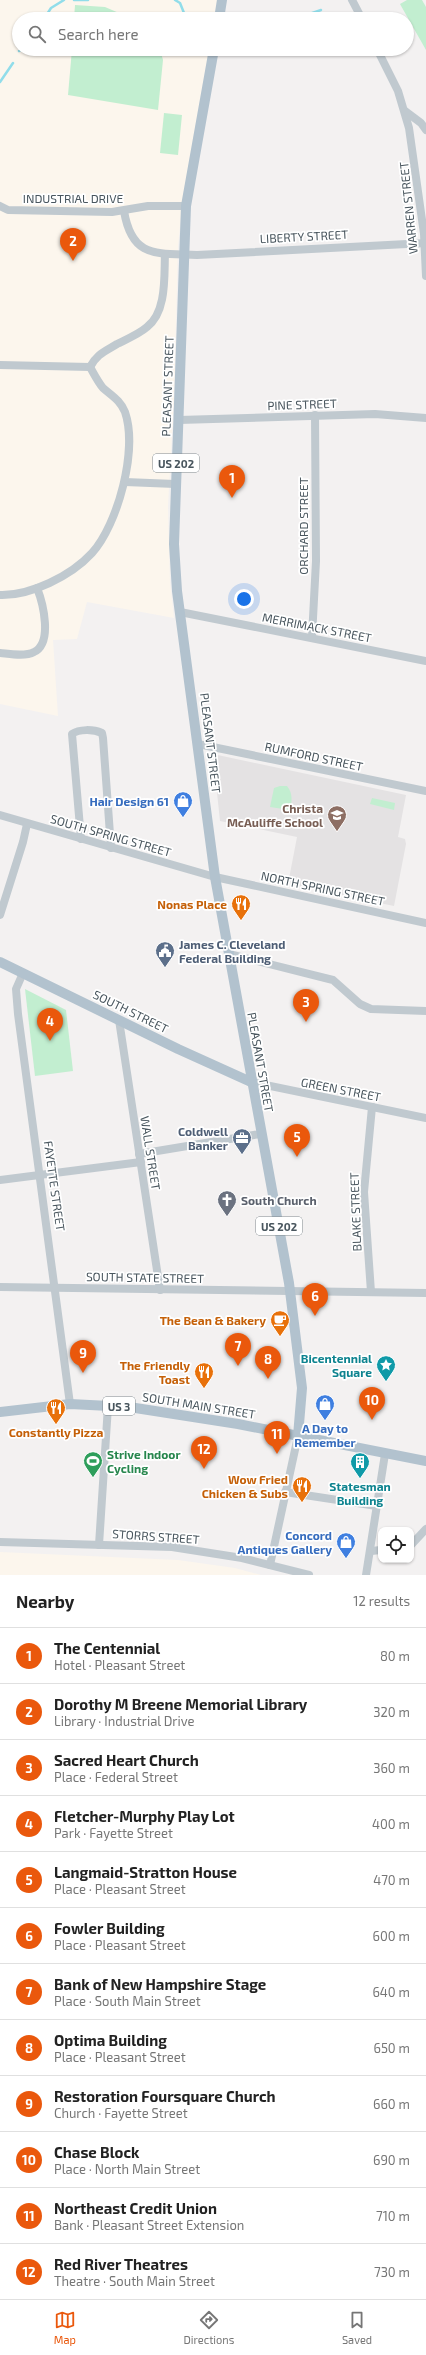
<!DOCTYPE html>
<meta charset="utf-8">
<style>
body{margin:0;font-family:"Exo 2",sans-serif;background:#f6f6f6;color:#222}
.controls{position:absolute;right:12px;bottom:12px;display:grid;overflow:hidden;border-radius:8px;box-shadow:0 1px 3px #0004}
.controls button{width:36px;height:36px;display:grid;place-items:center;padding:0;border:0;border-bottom:1px solid #e0e0e0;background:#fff;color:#222;font:20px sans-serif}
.you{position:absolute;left:244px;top:599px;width:14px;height:14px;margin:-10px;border:3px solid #fff;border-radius:50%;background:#1a73e8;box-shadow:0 0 0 6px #1a73e833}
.badge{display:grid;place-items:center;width:26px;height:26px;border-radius:50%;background:#ea580c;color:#fff;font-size:13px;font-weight:700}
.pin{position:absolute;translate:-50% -33px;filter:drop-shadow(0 1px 2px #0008)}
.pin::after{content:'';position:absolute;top:21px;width:14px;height:12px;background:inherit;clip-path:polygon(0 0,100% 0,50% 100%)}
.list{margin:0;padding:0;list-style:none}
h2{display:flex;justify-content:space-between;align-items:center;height:52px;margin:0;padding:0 16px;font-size:17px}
h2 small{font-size:13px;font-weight:400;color:#767676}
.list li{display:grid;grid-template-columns:26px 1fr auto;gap:12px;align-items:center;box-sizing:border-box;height:56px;padding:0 16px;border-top:1px solid #e0e0e0}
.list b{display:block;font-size:15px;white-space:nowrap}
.list p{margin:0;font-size:13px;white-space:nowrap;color:#767676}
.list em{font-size:13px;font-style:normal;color:#767676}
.icon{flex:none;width:22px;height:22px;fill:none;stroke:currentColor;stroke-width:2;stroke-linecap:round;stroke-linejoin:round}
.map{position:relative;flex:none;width:426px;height:1575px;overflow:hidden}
.search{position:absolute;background:#fff;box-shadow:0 1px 3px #0004;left:12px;right:12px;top:12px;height:44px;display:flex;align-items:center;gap:10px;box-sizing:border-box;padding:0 14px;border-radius:22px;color:#767676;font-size:15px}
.sheet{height:724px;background:#fff}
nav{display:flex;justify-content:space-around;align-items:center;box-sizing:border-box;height:56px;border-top:1px solid #e0e0e0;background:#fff;font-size:11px;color:#767676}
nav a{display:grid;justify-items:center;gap:2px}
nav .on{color:#ea580c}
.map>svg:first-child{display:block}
.commercial{fill:#fcf6ed}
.education{fill:#e4e2e3}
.green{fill:#c2eed0}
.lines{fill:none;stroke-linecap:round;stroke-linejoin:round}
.stream{stroke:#91ddea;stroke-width:2.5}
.minor{stroke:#c0c9cf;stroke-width:8}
.major{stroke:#b2c2ce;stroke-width:10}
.labels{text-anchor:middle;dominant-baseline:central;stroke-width:3.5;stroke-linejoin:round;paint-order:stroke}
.shield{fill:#fff;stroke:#80898e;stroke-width:1}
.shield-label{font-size:11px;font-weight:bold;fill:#49565e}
.street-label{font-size:12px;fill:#49565e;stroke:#fff}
.shop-label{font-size:12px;font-weight:bold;fill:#366cbe;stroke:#fff;text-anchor:end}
.education-label{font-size:12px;font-weight:bold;fill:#785e54;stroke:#fff;text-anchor:end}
.food-label{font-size:12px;font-weight:bold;fill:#c56008;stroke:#fff;text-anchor:end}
.service-label{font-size:12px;font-weight:bold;fill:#4e5e75;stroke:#fff;text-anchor:start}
.worship-label{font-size:12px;font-weight:bold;fill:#5b616d;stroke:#fff;text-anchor:start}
.culture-label{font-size:12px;font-weight:bold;fill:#0d838f;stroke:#fff;text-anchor:end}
.leisure-label{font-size:12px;font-weight:bold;fill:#27864d;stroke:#fff;text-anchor:start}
</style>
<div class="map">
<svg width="426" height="1575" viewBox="0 0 426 1575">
<rect width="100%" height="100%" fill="#f3f1f1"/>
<g class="commercial">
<path d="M0,0H217L214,19H19V49H209L183,197L178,247L174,397L168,506L170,582L174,618L87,602L77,639L53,640L58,716L0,704Z"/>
<path d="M0,1552L178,1560L235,1568L261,1575H0Z"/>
</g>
<path class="education" d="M213,754L406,795L398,837L405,839L406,844L394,906L288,884L297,837L220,821Z"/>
<g class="green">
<path d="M407,0H422L426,7V50L400,4Z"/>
<path d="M75,5L105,7L133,19H74Z"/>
<path d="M72,49H160L163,60L158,110L68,95Z"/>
<path d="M164,113L182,115L178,155L160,153Z"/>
<path d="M280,786H287C293,793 292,802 290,810L270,807L274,788Z"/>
<path d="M372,798L395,803L394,810L370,804Z"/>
<path d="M25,989L66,1010L73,1071L35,1076Z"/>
</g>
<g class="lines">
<g class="stream">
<path d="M74,0H88"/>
<path d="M175,0L180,3L184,13L201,19"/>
<path d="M44,19L51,8L64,0"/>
<path d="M295,19L321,10"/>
<path d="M19,51L22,49"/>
<path d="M0,82L13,63"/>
</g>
<g class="minor">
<path d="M352,0L362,19"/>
<path d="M377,49L398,91L409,128L424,234L426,276"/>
<path d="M405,111L421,123L426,130"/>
<path d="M0,206L8,210L112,212L148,206H186"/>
<path d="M124,211C132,259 157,253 197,255L426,243"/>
<path d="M0,365L90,367"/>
<path d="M90,367C97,354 104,352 117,344C127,339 139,334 147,327C167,312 164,276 165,254"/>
<path d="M179,420L375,414L426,418"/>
<path d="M125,482L175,484"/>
<path d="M0,595C30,596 71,576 92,553C118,524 138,450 125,412C120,400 112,396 103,388C98,382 94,374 90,367"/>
<path d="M180,612L426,661"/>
<path d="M312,637L316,561L315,415"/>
<path d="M0,653C10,654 25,657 34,652C53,643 43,603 37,588"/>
<path d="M198,744L426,791"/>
<path d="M0,815L215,877L426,923"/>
<path d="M81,839L72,734C79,729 93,729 102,733L103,738L111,848"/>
<path d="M0,915L23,842L27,824"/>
<path d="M229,954L333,980L360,1004L371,1009L426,1011"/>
<path d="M23,973L16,989L18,1014L70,1404"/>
<path d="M119,1020L160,1290"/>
<path d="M251,1082L426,1118"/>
<path d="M139,1154L260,1134"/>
<path d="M0,1180L141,1162"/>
<path d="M0,1287L426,1293"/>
<path d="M371,1292L364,1192L372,1107"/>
<path d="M285,1492L377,1506"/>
<path d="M0,1542L172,1547L242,1558L309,1575"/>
<path d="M99,1545L108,1406"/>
<path d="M411,1545L426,1529"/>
<path d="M371,1551L381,1550"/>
<path d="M270,1565L298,1436"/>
<path d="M366,1575L385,1454"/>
</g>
<g class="major">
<path d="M219,19L222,0"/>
<path d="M214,49L186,206L174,544L177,591L215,877L289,1283L302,1388L298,1436"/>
<path d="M0,962L178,1049L251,1082"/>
<path d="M0,1412L70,1404L129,1407L238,1424L426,1461"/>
</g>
</g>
<defs>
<g id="shop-pin" transform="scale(1)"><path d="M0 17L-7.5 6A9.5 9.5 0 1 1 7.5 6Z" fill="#3f7fe0" stroke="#fff"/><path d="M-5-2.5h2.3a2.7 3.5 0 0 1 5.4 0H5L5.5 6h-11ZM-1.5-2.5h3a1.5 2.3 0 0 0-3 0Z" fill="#fff"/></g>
<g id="school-pin" transform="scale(1)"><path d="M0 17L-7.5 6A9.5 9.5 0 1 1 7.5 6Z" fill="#8d6e63" stroke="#fff"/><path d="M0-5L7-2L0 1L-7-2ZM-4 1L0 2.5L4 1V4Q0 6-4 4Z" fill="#fff"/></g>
<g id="restaurant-pin" transform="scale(1)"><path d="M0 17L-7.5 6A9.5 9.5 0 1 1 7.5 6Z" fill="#e8710a" stroke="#fff"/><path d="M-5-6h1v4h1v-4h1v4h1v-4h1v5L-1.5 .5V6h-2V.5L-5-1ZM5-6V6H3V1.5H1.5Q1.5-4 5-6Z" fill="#fff"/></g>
<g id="civic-pin" transform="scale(1)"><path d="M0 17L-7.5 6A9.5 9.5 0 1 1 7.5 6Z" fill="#5c6f8a" stroke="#fff"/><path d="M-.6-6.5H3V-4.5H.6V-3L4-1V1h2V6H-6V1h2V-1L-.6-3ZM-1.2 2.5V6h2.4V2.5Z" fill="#fff"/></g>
<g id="office-pin" transform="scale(1)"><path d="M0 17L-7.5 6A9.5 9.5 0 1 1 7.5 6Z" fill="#5c6f8a" stroke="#fff"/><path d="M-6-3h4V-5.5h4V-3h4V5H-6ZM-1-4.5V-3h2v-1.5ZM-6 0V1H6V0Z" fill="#fff"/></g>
<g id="church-pin" transform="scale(1)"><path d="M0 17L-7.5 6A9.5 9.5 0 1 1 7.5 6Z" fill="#6b7280" stroke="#fff"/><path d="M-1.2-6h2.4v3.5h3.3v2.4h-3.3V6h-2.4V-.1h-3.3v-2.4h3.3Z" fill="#fff"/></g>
<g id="cafe-pin" transform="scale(1)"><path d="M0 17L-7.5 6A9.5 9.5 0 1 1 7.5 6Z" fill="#e8710a" stroke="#fff"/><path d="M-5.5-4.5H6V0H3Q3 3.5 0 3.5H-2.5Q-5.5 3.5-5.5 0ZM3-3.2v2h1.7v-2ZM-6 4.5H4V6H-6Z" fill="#fff"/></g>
<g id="sight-pin" transform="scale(1)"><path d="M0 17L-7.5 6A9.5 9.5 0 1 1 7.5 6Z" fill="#0f9aa8" stroke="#fff"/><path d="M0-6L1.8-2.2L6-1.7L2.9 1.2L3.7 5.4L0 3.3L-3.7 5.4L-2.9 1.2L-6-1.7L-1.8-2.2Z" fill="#fff"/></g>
<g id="stadium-pin" transform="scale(1)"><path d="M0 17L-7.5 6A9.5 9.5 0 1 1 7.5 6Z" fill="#2e9e5b" stroke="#fff"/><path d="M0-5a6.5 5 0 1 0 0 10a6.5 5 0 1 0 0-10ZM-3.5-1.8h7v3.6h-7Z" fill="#fff"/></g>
<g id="building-pin" transform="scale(1)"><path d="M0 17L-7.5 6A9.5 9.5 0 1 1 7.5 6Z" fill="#0f9aa8" stroke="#fff"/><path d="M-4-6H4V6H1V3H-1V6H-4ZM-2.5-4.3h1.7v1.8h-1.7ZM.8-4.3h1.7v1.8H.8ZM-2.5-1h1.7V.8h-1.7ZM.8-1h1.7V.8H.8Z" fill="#fff"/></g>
</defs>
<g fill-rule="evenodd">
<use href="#shop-pin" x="183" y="801"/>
<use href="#school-pin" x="337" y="815"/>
<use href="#restaurant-pin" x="241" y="904"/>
<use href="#civic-pin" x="165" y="951"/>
<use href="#office-pin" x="242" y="1138"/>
<use href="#church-pin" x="227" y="1200"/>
<use href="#cafe-pin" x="280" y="1320"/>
<use href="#sight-pin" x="386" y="1365"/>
<use href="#restaurant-pin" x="204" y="1372"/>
<use href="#shop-pin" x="325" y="1404"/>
<use href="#restaurant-pin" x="56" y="1408"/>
<use href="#stadium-pin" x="93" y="1461"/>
<use href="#building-pin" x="360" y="1462"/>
<use href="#restaurant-pin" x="302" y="1486"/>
<use href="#shop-pin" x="346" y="1542"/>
</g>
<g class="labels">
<g class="shield">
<rect x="153" y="454" width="46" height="18" rx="3"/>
<rect x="256" y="1217" width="46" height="18" rx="3"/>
<rect x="103" y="1397" width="32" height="18" rx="3"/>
</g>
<g class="shield-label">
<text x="176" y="463">US 202</text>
<text x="279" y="1226">US 202</text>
<text x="119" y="1406">US 3</text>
</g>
<g class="street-label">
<text x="73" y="198">INDUSTRIAL DRIVE</text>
<text transform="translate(408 208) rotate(-96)">WARREN STREET</text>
<text transform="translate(304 236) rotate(-3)">LIBERTY STREET</text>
<text transform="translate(167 386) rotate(-88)">PLEASANT STREET</text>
<text transform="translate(302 404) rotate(-2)">PINE STREET</text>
<text transform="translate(303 526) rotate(-90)">ORCHARD STREET</text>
<text transform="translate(317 627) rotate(11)">MERRIMACK STREET</text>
<text transform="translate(211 743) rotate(83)">PLEASANT STREET</text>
<text transform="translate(314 756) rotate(12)">RUMFORD STREET</text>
<text transform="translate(111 835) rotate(16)">SOUTH SPRING STREET</text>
<text transform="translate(323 888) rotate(12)">NORTH SPRING STREET</text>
<text transform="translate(131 1011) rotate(26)">SOUTH STREET</text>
<text transform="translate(261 1062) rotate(80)">PLEASANT STREET</text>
<text transform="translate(341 1089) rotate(11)">GREEN STREET</text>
<text transform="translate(151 1153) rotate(81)">WALL STREET</text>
<text transform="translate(55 1186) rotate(82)">FAYETTE STREET</text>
<text transform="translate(355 1212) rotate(-92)">BLAKE STREET</text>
<text transform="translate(145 1277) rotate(1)">SOUTH STATE STREET</text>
<text transform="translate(199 1405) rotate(9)">SOUTH MAIN STREET</text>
<text transform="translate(156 1536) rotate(4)">STORRS STREET</text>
</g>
<g class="shop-label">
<text x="169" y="801">Hair Design 61</text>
<text x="325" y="1428" text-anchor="middle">A Day to<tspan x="325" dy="14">Remember</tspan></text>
<text x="332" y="1535">Concord<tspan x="332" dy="14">Antiques Gallery</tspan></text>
</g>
<g class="education-label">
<text x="323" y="808">Christa<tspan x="323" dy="14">McAuliffe School</tspan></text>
</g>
<g class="food-label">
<text x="227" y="904">Nonas Place</text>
<text x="266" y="1320">The Bean &amp; Bakery</text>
<text x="190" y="1365">The Friendly<tspan x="190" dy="14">Toast</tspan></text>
<text x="56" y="1432" text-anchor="middle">Constantly Pizza</text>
<text x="288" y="1479">Wow Fried<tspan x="288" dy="14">Chicken &amp; Subs</tspan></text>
</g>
<g class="service-label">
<text x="179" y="944">James C. Cleveland<tspan x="179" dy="14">Federal Building</tspan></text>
<text x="228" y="1131" text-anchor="end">Coldwell<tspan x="228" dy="14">Banker</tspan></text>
</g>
<g class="worship-label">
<text x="241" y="1200">South Church</text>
</g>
<g class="culture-label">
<text x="372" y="1358">Bicentennial<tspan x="372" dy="14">Square</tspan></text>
<text x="360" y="1486" text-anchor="middle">Statesman<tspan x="360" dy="14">Building</tspan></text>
</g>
<g class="leisure-label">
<text x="107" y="1454">Strive Indoor<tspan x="107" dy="14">Cycling</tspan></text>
</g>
</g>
</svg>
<div class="controls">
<button><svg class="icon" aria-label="locate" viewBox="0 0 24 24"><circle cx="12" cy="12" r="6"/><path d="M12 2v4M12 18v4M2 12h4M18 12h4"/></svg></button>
</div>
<div class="you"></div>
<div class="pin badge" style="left:232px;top:498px">1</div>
<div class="pin badge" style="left:73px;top:261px">2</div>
<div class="pin badge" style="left:306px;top:1022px">3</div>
<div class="pin badge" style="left:50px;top:1041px">4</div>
<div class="pin badge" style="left:297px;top:1157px">5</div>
<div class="pin badge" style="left:315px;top:1316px">6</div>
<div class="pin badge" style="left:238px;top:1366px">7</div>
<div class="pin badge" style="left:268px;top:1379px">8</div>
<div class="pin badge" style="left:83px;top:1373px">9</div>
<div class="pin badge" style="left:372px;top:1420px">10</div>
<div class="pin badge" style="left:277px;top:1454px">11</div>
<div class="pin badge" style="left:204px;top:1469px">12</div>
<div class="search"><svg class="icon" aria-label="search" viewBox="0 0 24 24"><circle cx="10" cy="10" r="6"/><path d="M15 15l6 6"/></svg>Search here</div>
</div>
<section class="sheet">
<h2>Nearby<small>12 results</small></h2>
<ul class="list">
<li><span class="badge">1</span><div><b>The Centennial</b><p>Hotel · Pleasant Street</p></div><em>80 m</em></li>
<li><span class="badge">2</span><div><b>Dorothy M Breene Memorial Library</b><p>Library · Industrial Drive</p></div><em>320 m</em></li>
<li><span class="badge">3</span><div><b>Sacred Heart Church</b><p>Place · Federal Street</p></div><em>360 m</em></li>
<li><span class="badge">4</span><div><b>Fletcher-Murphy Play Lot</b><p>Park · Fayette Street</p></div><em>400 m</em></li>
<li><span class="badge">5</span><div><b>Langmaid-Stratton House</b><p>Place · Pleasant Street</p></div><em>470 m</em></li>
<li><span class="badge">6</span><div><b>Fowler Building</b><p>Place · Pleasant Street</p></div><em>600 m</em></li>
<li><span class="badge">7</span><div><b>Bank of New Hampshire Stage</b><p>Place · South Main Street</p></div><em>640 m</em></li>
<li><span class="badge">8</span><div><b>Optima Building</b><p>Place · Pleasant Street</p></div><em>650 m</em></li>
<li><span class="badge">9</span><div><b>Restoration Foursquare Church</b><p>Church · Fayette Street</p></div><em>660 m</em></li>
<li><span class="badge">10</span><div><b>Chase Block</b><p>Place · North Main Street</p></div><em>690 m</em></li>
<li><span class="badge">11</span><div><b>Northeast Credit Union</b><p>Bank · Pleasant Street Extension</p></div><em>710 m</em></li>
<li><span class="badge">12</span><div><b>Red River Theatres</b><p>Theatre · South Main Street</p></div><em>730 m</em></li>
</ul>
</section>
<nav>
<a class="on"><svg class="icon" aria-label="map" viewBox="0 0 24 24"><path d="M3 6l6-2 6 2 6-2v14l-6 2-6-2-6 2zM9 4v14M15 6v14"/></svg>Map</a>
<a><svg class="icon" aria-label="directions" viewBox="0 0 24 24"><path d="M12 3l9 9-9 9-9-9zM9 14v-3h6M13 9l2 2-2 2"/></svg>Directions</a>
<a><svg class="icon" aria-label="saved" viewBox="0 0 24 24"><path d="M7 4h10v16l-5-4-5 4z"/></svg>Saved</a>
</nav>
